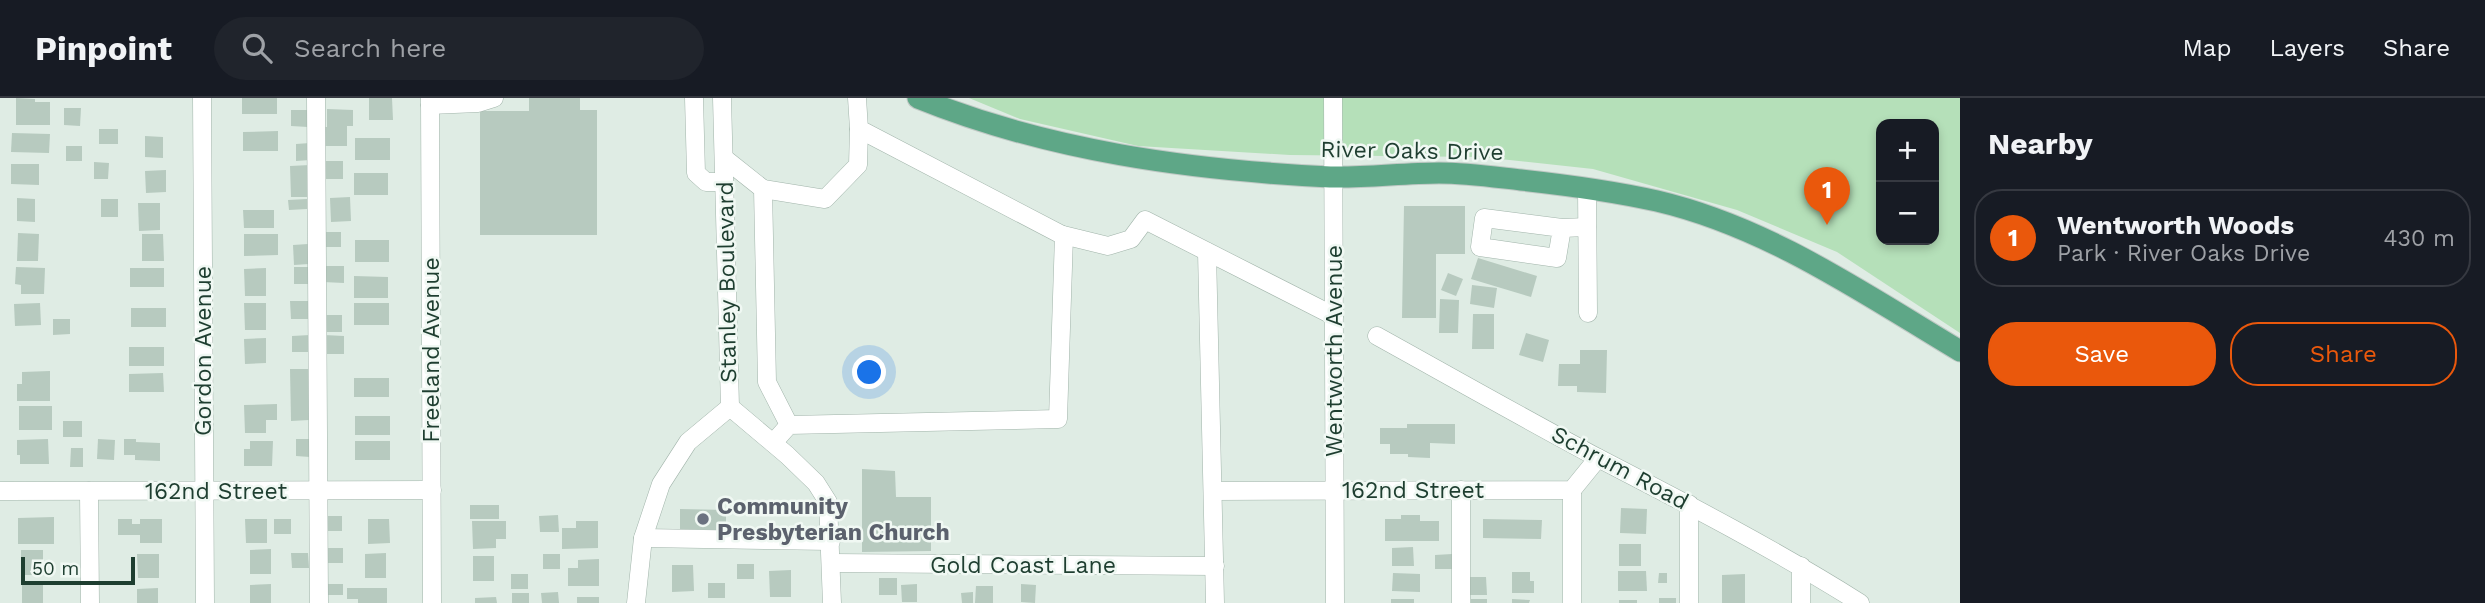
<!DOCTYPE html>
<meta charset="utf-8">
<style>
body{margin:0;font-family:"Work Sans",sans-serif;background:#20242c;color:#f1f3f6}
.controls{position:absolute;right:21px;top:21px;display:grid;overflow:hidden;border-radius:14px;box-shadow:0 4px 10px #0003}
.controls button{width:63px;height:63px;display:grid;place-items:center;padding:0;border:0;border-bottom:2px solid #363941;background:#171b24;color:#f1f3f6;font:35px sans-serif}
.scale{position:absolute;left:21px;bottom:18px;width:114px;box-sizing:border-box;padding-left:7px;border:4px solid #1e3e30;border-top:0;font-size:19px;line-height:24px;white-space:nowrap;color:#1e3e30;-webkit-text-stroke:5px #f0f8f3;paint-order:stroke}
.you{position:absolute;left:870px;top:275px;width:24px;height:24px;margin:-18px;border:5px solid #fff;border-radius:50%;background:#1a73e8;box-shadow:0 0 0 10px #1a73e833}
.badge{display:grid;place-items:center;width:46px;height:46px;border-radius:50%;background:#ea580c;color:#fff;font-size:23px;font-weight:700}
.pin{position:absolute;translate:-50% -58px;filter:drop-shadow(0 2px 4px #0008)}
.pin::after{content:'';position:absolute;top:37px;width:24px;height:21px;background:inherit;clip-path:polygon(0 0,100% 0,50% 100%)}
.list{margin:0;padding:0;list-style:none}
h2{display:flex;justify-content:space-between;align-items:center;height:91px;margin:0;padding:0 28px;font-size:30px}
h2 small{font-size:23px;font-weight:400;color:#9ea1a6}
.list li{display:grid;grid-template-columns:46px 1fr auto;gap:21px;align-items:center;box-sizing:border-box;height:98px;margin:0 14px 14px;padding:0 14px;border:2px solid #363941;border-radius:28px}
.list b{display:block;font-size:26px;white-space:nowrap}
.list p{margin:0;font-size:23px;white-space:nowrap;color:#9ea1a6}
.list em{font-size:23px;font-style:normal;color:#9ea1a6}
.actions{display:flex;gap:14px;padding:21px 28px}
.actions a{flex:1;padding:16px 0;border:2px solid #ea580c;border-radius:28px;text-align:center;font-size:24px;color:#ea580c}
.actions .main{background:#ea580c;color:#fff}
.icon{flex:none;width:38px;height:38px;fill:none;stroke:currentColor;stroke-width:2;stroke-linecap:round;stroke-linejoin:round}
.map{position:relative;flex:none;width:1960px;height:505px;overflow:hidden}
header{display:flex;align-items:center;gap:42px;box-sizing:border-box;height:98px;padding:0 35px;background:#171b24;border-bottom:2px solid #363941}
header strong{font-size:33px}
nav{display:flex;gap:38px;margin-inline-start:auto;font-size:24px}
.search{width:490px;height:63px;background:#20242c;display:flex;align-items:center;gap:18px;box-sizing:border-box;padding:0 24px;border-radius:38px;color:#9ea1a6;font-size:26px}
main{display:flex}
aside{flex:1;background:#171b24}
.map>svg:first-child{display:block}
.green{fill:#b5e0b9;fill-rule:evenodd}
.building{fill:#b7cabf}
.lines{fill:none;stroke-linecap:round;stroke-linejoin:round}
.minor-casing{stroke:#a1b4aa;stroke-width:19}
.major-casing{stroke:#c0c9c5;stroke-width:23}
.minor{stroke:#fff;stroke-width:18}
.major{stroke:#5ea787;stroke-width:21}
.worship-dot{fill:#6b7280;stroke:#f0f8f3;stroke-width:2.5}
.labels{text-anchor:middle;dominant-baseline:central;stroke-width:5;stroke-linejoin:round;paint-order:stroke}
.street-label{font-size:23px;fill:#1e3e30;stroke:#f0f8f3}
.worship-label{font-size:23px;font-weight:bold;fill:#5b616d;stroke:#f0f8f3;text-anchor:start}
</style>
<header>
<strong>Pinpoint</strong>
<div class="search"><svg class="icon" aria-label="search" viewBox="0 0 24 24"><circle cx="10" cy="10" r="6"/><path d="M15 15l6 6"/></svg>Search here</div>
<nav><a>Map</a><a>Layers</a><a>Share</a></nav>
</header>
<main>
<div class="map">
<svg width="1960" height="505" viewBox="0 0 1960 505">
<rect width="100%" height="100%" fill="#dfece4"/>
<path class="green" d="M969,0H1960V235L1837,154L1737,112L1593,71L1481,59L1290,57L1138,48L1020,21ZM1881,26H1934V142H1881Z"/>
<g class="building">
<path d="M16,0L35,1V4H50V27H16Z"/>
<rect x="242" y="0" width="35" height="16"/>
<path d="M369,0H392L393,22H369Z"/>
<path d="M529,0H580V12H597V137H480V13H529Z"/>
<path d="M64,10H81L80,28L64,27Z"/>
<path d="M327,11L353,12V28H347V48H323V29H327Z"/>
<path d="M291,12H308V29L291,28Z"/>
<rect x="99" y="31" width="19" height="15"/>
<path d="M278,33V53H243V34Z"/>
<path d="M12,35L50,36L49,55L11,54Z"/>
<path d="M145,38L163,39V60L145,59Z"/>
<rect x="355" y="40" width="35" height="22"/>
<path d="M310,45V62L296,63V46Z"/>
<rect x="66" y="48" width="16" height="15"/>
<rect x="324" y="63" width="19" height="18"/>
<path d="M94,64L109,65L108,81H94Z"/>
<path d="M11,66H39V87L11,86Z"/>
<path d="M310,67V99H291L290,68Z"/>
<path d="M166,72V94L146,95L145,73Z"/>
<rect x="354" y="75" width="34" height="22"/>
<path d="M350,99L351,123L331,124L330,100Z"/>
<path d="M17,100L35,101V124L17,123Z"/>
<rect x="101" y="101" width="17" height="18"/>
<path d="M307,101V111L289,112L288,102Z"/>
<path d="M138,105H160V132L139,133Z"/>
<path d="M1404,108H1465V156H1436V220H1402Z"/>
<path d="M243,112H274V130H244Z"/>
<rect x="324" y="134" width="17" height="15"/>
<path d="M18,135L39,136L38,163H17Z"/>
<path d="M142,136H163L164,163H142Z"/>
<path d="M244,136H278V157L244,158Z"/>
<rect x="355" y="142" width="34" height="22"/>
<path d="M308,146L309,166L294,167L293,147Z"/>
<path d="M1478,160L1537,178L1531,199L1471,181Z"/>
<path d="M323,168H344V185L323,184Z"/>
<path d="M16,169L45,170L44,196H21V187L15,186Z"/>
<rect x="294" y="169" width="16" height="17"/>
<rect x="130" y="170" width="34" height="19"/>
<path d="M266,170V198H245L244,171Z"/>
<path d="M1448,175L1463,181L1456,198L1441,192Z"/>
<path d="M354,178L388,179V200H354Z"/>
<path d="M1472,187L1497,190L1494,210L1470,206Z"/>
<path d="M1440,201L1459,202L1458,235H1439Z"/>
<path d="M290,203H309V221H291Z"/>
<path d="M40,205L41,227L15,228L14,206Z"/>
<path d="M244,205H266V232H245Z"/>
<rect x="354" y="205" width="35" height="22"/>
<rect x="131" y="210" width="35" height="19"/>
<path d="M1473,216H1494V251H1472Z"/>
<rect x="324" y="217" width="18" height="17"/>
<path d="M53,221H70V236L53,237Z"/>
<path d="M1526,235L1549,242L1543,264L1519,257Z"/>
<path d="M310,237V254H292V238Z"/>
<path d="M324,237L344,238V256H323Z"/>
<path d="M266,240V265L245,266L244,241Z"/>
<rect x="129" y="249" width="35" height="19"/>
<path d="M1580,252H1607L1606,295L1577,294V288H1558L1559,266H1580Z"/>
<path d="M290,271H309V322L291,323Z"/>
<path d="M50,273V303H17V286H22V274Z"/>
<path d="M163,275L164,294H129V276Z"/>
<rect x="354" y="280" width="35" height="19"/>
<path d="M277,306V322H266V335H245L244,307Z"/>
<rect x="19" y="308" width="33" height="24"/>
<rect x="355" y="318" width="35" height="19"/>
<rect x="63" y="323" width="19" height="16"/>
<path d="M1407,326H1455V346L1430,345V360L1408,359V356H1390V346H1380V330H1407Z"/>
<path d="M48,341L49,366H20V357H17V342Z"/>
<path d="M98,341L115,342L114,362L97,361Z"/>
<path d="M124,341H136V344L160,345V363L135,362V357H124Z"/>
<path d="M296,341H311L310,359L296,358Z"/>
<path d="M250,343H273L272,368H244V351H250Z"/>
<rect x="355" y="343" width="35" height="19"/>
<path d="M71,350H83V369H70Z"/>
<path d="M862,371L895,373L896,399H931V453L862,454Z"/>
<rect x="470" y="407" width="29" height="14"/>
<path d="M1621,410L1647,411L1646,436L1620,435Z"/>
<path d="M680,411L726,412V432L680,431Z"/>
<path d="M558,417L559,434H540L539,418Z"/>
<path d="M1401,417H1420V423H1439V443H1385V421H1401Z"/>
<rect x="325" y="418" width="17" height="15"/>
<path d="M54,419V446H18V420Z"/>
<path d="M118,421H132V426H140V421H162V445H140V437H118Z"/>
<path d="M245,421H267V445H246Z"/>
<rect x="274" y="421" width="17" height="15"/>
<path d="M368,421H389L390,445L368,446Z"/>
<path d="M1483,421L1542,422L1541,441L1483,440Z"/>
<path d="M472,423H506V441H496V450L473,451Z"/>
<path d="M576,423H598V450L562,451V430H576Z"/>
<rect x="1619" y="446" width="22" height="22"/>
<path d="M1413,449L1414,468H1392V450Z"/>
<rect x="326" y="450" width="17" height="15"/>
<path d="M271,451V476H250V452Z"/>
<rect x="21" y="452" width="22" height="25"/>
<path d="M291,455H308L309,470H292Z"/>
<path d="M386,455V480H365V456Z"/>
<path d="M137,456H159V480H138Z"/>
<rect x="543" y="456" width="17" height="15"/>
<path d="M1452,456V471H1435V457Z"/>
<rect x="473" y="458" width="21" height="25"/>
<path d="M599,461V488H568V470H578V462Z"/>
<rect x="737" y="466" width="17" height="15"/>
<path d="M672,467H693L694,493L672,494Z"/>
<path d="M791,472V499H770L769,473Z"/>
<path d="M1618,473H1646L1647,493H1618Z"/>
<path d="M1512,474H1530V483H1534V495H1512Z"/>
<path d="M1393,475L1420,476V494L1392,493Z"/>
<path d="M1659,475H1667V485H1658Z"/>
<rect x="511" y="476" width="17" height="15"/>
<path d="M1745,476V505H1722V477Z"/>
<path d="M1469,479H1486L1487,497H1469Z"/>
<rect x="879" y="480" width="18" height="17"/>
<rect x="708" y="485" width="17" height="15"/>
<path d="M271,486V505H250V487Z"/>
<rect x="327" y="486" width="16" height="11"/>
<path d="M917,486V504H902L901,487Z"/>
<path d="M1021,486L1036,487L1035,505L1021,504Z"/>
<rect x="22" y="487" width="21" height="18"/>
<path d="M976,488H993V505H975Z"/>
<path d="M158,490V505H137V491Z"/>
<path d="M347,490H387V505H358V501H347Z"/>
<path d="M558,494L559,505H542L541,495Z"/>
<path d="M973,494V505H962L961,495Z"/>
<rect x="512" y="495" width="17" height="10"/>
<path d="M496,499L497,505H475V500Z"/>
<rect x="577" y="499" width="22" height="6"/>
<rect x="1659" y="500" width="17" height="5"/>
<rect x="1391" y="501" width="23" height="4"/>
<rect x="1471" y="501" width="16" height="4"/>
<path d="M1512,501L1530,502L1529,505H1512Z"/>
<rect x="1619" y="502" width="18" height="3"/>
</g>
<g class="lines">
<g class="minor-casing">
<g id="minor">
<path d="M202,0L205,505"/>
<path d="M316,0L319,505"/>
<path d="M430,0L432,505"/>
<path d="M694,0L696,75L706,84H724"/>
<path d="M1333,0L1335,505"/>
<path d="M430,7L478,5L494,0"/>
<path d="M724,60L763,91L767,284L789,327"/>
<path d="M1587,90L1588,215"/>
<path d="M763,91L825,101L858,67L859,31"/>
<path d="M1562,130L1557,160L1480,149L1484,120L1562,130L1587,129"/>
<path d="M1063,137L1108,148L1131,141L1145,122L1334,218"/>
<path d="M1207,154L1215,505"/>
<path d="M1377,238C1451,279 1525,321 1600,361C1689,407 1776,452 1860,505"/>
<path d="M730,309L787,357L816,385L828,404L832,505"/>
<path d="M773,345L789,327L1058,321L1064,138L859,31L857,0"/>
<path d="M0,393L432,392"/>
<path d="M89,393L90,505"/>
<path d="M1213,393L1572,392L1598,360"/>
<path d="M643,440L831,443"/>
<path d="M832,465L1215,468"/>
<path d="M1801,468V505"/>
<path d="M636,505L643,440L661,386L688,344L730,309L722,0"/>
<path d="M1461,505V392"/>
<path d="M1572,505V392"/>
<path d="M1689,505V406"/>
</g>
</g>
<g class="major-casing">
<path id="major" d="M918,0C1049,53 1189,72 1330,79C1366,80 1403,75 1439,75C1467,75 1494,79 1521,82C1567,87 1612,93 1657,103C1768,129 1863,195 1960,253"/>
</g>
<use href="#minor" class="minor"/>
<use href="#major" class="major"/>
</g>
<circle class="worship-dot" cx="703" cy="421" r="7"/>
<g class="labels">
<g class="street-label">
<text transform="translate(1412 53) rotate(1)">River Oaks Drive</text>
<text transform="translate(727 184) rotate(-91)">Stanley Boulevard</text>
<text transform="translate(431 252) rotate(-90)">Freeland Avenue</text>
<text transform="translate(203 253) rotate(-90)">Gordon Avenue</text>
<text transform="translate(1334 253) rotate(-90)">Wentworth Avenue</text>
<text transform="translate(1620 370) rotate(28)">Schrum Road</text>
<text x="1413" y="392">162nd Street</text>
<text x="216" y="393">162nd Street</text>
<text x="1023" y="467">Gold Coast Lane</text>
</g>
<g class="worship-label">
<text x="717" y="408">Community<tspan x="717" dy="26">Presbyterian Church</tspan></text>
</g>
</g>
</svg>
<div class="controls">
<button>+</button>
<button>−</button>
</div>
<div class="scale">50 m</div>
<div class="you"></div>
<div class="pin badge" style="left:1827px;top:127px">1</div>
</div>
<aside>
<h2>Nearby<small></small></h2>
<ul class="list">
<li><span class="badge">1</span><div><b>Wentworth Woods</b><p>Park · River Oaks Drive</p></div><em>430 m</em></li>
</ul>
<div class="actions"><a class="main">Save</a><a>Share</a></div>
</aside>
</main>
